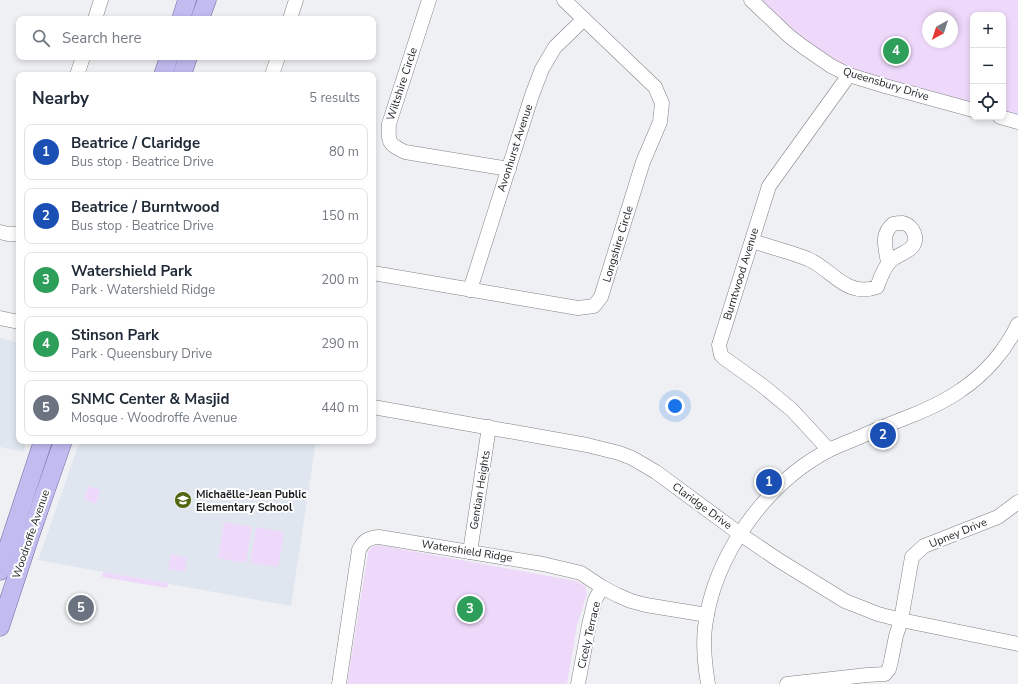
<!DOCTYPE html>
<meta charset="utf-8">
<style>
body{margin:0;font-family:"Nunito Sans",sans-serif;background:#f6f6f7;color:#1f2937}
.controls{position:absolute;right:12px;top:12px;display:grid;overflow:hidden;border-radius:8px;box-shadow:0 2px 6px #0003}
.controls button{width:36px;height:36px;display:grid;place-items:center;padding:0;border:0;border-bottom:1px solid #e0e1e3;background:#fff;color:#1f2937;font:20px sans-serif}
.compass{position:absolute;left:922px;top:12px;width:36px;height:36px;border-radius:50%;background:#fff;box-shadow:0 2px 6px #0003;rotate:219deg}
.you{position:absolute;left:675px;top:406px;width:14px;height:14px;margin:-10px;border:3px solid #fff;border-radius:50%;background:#1a73e8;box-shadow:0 0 0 6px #1a73e833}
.badge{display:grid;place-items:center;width:26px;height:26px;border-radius:50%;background:#2563eb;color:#fff;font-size:13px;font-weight:700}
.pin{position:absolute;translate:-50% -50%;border:2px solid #fff;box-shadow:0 1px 4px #0006}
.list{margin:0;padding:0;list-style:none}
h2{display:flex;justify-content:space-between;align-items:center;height:52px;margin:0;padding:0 16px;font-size:17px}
h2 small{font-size:13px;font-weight:400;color:#747a83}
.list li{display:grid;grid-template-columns:26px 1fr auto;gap:12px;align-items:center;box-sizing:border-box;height:56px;margin:0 8px 8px;padding:0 8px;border:1px solid #e0e1e3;border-radius:8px}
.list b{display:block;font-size:15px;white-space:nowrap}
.list p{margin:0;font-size:13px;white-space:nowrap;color:#747a83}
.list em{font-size:13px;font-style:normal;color:#747a83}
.icon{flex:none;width:22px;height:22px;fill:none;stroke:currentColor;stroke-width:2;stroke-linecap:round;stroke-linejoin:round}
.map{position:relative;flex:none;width:1018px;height:684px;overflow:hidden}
.search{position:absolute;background:#fff;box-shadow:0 2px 6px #0003;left:16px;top:16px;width:360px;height:44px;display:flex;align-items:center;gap:10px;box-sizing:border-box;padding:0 14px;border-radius:8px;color:#747a83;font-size:15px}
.panel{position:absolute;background:#fff;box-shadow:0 2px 6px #0003;left:16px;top:72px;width:360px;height:372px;border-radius:8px}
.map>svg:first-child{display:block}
.built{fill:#e0e6ef}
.green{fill:#efd9fb;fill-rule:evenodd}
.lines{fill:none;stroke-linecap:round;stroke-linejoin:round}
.minor-casing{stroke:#7f8183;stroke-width:15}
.major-casing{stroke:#6d67a0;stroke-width:19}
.minor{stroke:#fff;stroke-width:14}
.major{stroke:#c1bcf0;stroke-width:18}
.labels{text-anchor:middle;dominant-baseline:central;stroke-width:4;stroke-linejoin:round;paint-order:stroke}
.street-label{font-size:11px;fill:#1e1e1f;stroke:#fdfeff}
.poi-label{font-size:11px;font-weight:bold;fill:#1e1e1f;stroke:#fdfeff;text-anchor:start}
</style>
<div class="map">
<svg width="1018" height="684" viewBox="0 0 1018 684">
<rect width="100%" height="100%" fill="#eff0f3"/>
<g class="built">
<path d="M0,338L19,343V441H26L24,452L0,447Z"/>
<path d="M80,441H316L291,606L38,560Z"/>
</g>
<g class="green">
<path d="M758,0H1018V115L1003,111V15H973V103L860,73L832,59L805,41ZM928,18H952V42H928Z"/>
<path d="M89,486L100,490L96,504L84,499Z"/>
<path d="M224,522L252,527L246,563L218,558Z"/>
<path d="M256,527L284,532L278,567L250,563Z"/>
<path d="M379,545L576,581L585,586L587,594L577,625L567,684H347L368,553L371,547Z"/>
<path d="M171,554L187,558L185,572L168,569Z"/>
<path d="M103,572L168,583L167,588L102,577Z"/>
</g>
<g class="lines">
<g class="minor-casing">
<g id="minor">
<path d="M429,0L389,124C388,142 388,144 405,152L509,169"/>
<path d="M751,0L789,36L802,46L831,66L849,75L885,86L973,110"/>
<path d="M95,19L101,0"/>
<path d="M290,19L296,0"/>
<path d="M77,75L83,57"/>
<path d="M272,75L278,57"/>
<path d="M1000,117L1018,122"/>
<path d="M0,232L8,234H19"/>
<path d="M752,241C770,247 791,252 808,259C833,270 846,298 877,287C880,279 883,270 888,264C893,256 905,254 911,248C920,240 913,225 903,223C900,223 897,223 893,224C880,235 886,248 888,263"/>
<path d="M373,273L578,308L594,306L601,297L643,162L660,122L662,103L655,87L564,0"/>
<path d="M470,290L532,95L542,69L555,47L584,19"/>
<path d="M0,318L19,322"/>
<path d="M373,407L587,445L619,453L632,458L656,472L740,534L780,561L845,601L878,614L901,620L1018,644"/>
<path d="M829,450L792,410L763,386L724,358L721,355L719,345L769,186L849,75"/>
<path d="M470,552L489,427"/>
<path d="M339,684L359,550C364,540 368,538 379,537L543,564L581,573L602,587L617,595L631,601L646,605L707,615"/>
<path d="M578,684L589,625L595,600L602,587"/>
<path d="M708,684C705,666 703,644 705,627C714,555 766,483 829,450C839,445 850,441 860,437C877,429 895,422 913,415C930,408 946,401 961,390C985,374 1006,350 1018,324"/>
<path d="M787,684L867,675L885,674L889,669L891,661L896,636L901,620L912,557L924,546L998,517L1018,502"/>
</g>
</g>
<g class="major-casing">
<g id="major">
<path d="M181,19L187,0"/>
<path d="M200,19L207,0"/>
<path d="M163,75L169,57"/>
<path d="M182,75L188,57"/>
<path d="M0,571L43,441"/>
<path d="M0,627L31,533L63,441"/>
</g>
</g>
<use href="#minor" class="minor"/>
<use href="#major" class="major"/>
</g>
<defs>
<g id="school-disc" transform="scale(0.9)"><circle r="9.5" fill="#516613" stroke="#fdfeff"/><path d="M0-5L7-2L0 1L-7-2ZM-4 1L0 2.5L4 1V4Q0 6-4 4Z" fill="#fff"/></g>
</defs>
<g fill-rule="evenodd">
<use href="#school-disc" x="183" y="500"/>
</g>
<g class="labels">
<g class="street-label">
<text transform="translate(402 84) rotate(-72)">Wiltshire Circle</text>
<text transform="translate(886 84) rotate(17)">Queensbury Drive</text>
<text transform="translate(515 148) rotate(-72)">Avonhurst Avenue</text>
<text transform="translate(618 244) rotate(-73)">Longshire Circle</text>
<text transform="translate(741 274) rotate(-73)">Burntwood Avenue</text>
<text transform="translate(480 490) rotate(-81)">Gentian Heights</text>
<text transform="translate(702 506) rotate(36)">Claridge Drive</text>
<text transform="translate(958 533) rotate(-22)">Upney Drive</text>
<text transform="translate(31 534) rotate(-71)">Woodroffe Avenue</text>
<text transform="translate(467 551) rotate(9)">Watershield Ridge</text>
<text transform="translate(589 635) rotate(-77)">Cicely Terrace</text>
</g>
<g class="poi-label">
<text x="196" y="494">Michaëlle-Jean Public<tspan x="196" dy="13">Elementary School</tspan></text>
</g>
</g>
</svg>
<div class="controls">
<button>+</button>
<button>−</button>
<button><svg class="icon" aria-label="locate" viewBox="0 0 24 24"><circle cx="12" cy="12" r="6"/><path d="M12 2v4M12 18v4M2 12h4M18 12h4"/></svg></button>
</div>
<svg class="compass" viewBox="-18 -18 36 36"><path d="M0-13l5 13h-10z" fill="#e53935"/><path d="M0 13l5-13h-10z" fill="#747a83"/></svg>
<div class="you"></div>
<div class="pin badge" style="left:769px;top:482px;background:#1a4fb4">1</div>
<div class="pin badge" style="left:883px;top:435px;background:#1a4fb4">2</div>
<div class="pin badge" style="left:470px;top:609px;background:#2e9e5b">3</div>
<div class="pin badge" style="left:896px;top:51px;background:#2e9e5b">4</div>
<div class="pin badge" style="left:81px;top:608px;background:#6b7280">5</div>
<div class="search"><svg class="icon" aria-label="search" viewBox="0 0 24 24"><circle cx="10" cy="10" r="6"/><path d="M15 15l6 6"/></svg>Search here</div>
<section class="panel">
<h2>Nearby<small>5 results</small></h2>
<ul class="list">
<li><span class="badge" style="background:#1a4fb4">1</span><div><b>Beatrice / Claridge</b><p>Bus stop · Beatrice Drive</p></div><em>80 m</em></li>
<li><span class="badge" style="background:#1a4fb4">2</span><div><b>Beatrice / Burntwood</b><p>Bus stop · Beatrice Drive</p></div><em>150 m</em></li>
<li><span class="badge" style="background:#2e9e5b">3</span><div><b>Watershield Park</b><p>Park · Watershield Ridge</p></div><em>200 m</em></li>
<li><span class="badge" style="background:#2e9e5b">4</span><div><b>Stinson Park</b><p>Park · Queensbury Drive</p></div><em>290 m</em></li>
<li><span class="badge" style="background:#6b7280">5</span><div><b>SNMC Center &amp; Masjid</b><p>Mosque · Woodroffe Avenue</p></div><em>440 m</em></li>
</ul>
</section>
</div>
